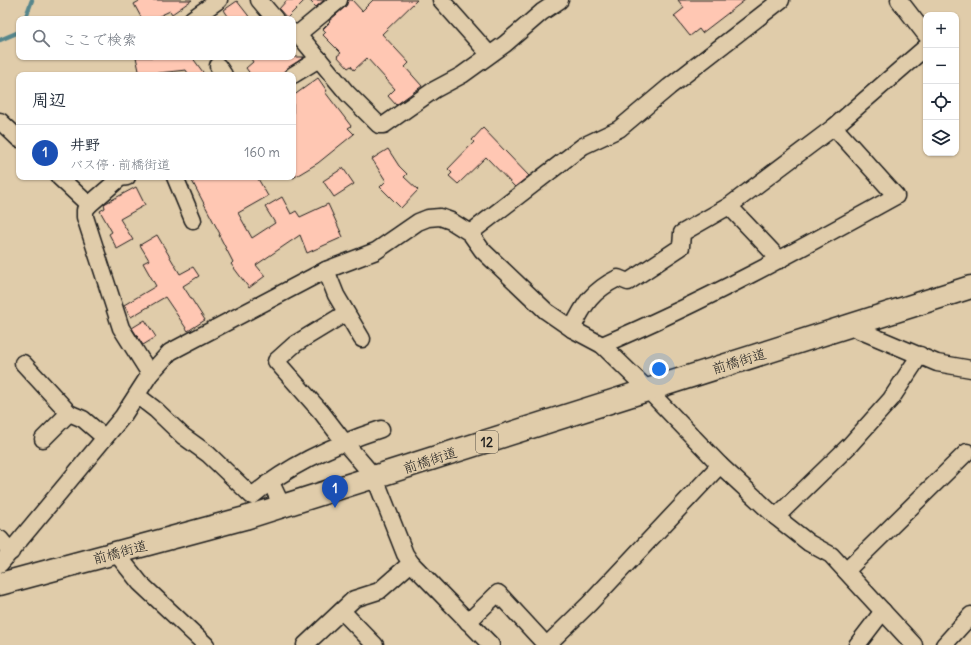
<!DOCTYPE html>
<html lang="ja">
<meta charset="utf-8">
<style>
body{margin:0;font-family:Delius,"Klee One",sans-serif;background:#f6f6f7;color:#1f2937}
.controls{position:absolute;right:12px;top:12px;display:grid;overflow:hidden;border-radius:8px;box-shadow:0 1px 3px #0004}
.controls button{width:36px;height:36px;display:grid;place-items:center;padding:0;border:0;border-bottom:1px solid #e0e1e3;background:#fff;color:#1f2937;font:20px sans-serif}
.you{position:absolute;left:659px;top:369px;width:14px;height:14px;margin:-10px;border:3px solid #fff;border-radius:50%;background:#1a73e8;box-shadow:0 0 0 6px #1a73e833}
.badge{display:grid;place-items:center;width:26px;height:26px;border-radius:50%;background:#db2777;color:#fff;font-size:13px;font-weight:700}
.pin{position:absolute;translate:-50% -33px;filter:drop-shadow(0 1px 2px #0008)}
.pin::after{content:'';position:absolute;top:21px;width:14px;height:12px;background:inherit;clip-path:polygon(0 0,100% 0,50% 100%)}
.list{margin:0;padding:0;list-style:none}
h2{display:flex;justify-content:space-between;align-items:center;height:52px;margin:0;padding:0 16px;font-size:17px}
h2 small{font-size:13px;font-weight:400;color:#747a83}
.list li{display:grid;grid-template-columns:26px 1fr auto;gap:12px;align-items:center;box-sizing:border-box;height:56px;padding:0 16px;border-top:1px solid #e0e1e3}
.list b{display:block;font-size:15px;white-space:nowrap}
.list p{margin:0;font-size:13px;white-space:nowrap;color:#747a83}
.list em{font-size:13px;font-style:normal;color:#747a83}
.icon{flex:none;width:22px;height:22px;fill:none;stroke:currentColor;stroke-width:2;stroke-linecap:round;stroke-linejoin:round}
.map{position:relative;flex:none;width:971px;height:645px;overflow:hidden}
.search{position:absolute;background:#fff;box-shadow:0 1px 3px #0004;left:16px;top:16px;width:280px;height:44px;display:flex;align-items:center;gap:10px;box-sizing:border-box;padding:0 14px;border-radius:8px;color:#747a83;font-size:15px}
.panel{position:absolute;background:#fff;box-shadow:0 1px 3px #0004;left:16px;top:72px;width:280px;height:108px;border-radius:8px}
.map>svg:first-child{display:block}
.lines{fill:none;stroke-linecap:round;stroke-linejoin:round}
.stream{stroke:#56868c;stroke-width:4.5}
.building{fill:#ffc7b3;stroke:#1c1c1c}
.street-casing{stroke:#1c1c1c;stroke-width:19}
.primary-casing{stroke:#1c1c1c;stroke-width:25}
.street{stroke:#e0ccaa;stroke-width:16}
.primary{stroke:#e0ccaa;stroke-width:22}
.labels{text-anchor:middle;dominant-baseline:central;stroke-width:3;stroke-linejoin:round;paint-order:stroke}
.shield{fill:#e0ccaa;stroke:#575147;stroke-width:1}
.shield-label{font-size:13px;font-weight:bold;fill:#1c1c1c}
.street-label{font-size:14px;fill:#1c1c1c;stroke:#e0ccaa}
</style>
<div class="map">
<svg width="971" height="645" viewBox="0 0 971 645">
<rect width="100%" height="100%" fill="#e0ccaa"/>
<filter id="ink" filterUnits="userSpaceOnUse"><feTurbulence type="fractalNoise" baseFrequency=".025" numOctaves="2"/><feDisplacementMap in="SourceGraphic" scale="8" xChannelSelector="R" yChannelSelector="G"/><feConvolveMatrix kernelMatrix="1 2 1 2 8 2 1 2 1" color-interpolation-filters="sRGB"/></filter>
<g filter="url(#ink)">
<g class="lines">
<g class="stream">
<path d="M25,19L32,0"/>
<path d="M0,40L19,32"/>
</g>
</g>
<g class="building">
<path d="M141,0H192L172,14L170,11L153,19H142L134,4Z"/>
<path d="M287,0H305L287,18L279,9Z"/>
<path d="M309,0H324L316,7Z"/>
<path d="M348,0H352L362,11L373,0H417L382,34L409,63L405,67L422,86L396,105L388,96L395,89L367,58L354,70L351,66L348,68L337,56L341,53L323,35L326,32L323,29L330,22L329,21L345,7Z"/>
<path d="M678,0H745L702,33L699,29L690,36L674,16L684,8Z"/>
<path d="M237,1L251,19H230L224,10Z"/>
<path d="M136,57H192L205,75H189L186,70L140,75Z"/>
<path d="M250,57H304L279,75H251L246,68L253,62Z"/>
<path d="M318,78L327,91L325,92L351,126L348,128L354,134L318,163L293,178V96Z"/>
<path d="M483,128L529,176L515,187L486,157L458,184L449,176L452,173L448,169L474,142L472,140Z"/>
<path d="M388,149L399,166L407,174L404,177L418,190L401,208L380,187L386,181L372,159Z"/>
<path d="M343,168L354,184L334,197L323,181Z"/>
<path d="M190,177H257L268,196L238,213L252,238L275,223L265,207L282,197L291,214L296,211L300,217L328,204L343,237L307,253L300,235L256,265L265,276L249,288L231,264L233,262L219,235L220,234Z"/>
<path d="M136,187L145,205L120,219L133,240L117,249L109,234L112,232L100,211L105,208L104,204Z"/>
<path d="M157,235L180,274L193,267L199,276L183,286L205,320L188,331L165,297L131,317L124,305L156,286L143,263L149,260L140,245Z"/>
<path d="M145,320L156,337L143,345L132,328Z"/>
</g>
<g class="lines">
<g class="street-casing">
<g id="street">
<path d="M259,0L275,19"/>
<path d="M441,0L489,54"/>
<path d="M899,0L926,35"/>
<path d="M192,19L219,0"/>
<path d="M293,32L298,34L347,93L379,125H384L434,90L462,75L505,44L542,12L560,0"/>
<path d="M298,34L339,0"/>
<path d="M218,66L224,75"/>
<path d="M293,75L319,59"/>
<path d="M0,121L19,139"/>
<path d="M59,177L89,205"/>
<path d="M127,177L120,178L89,205L85,210V217L121,328L150,374"/>
<path d="M175,177L193,220"/>
<path d="M729,206L780,260"/>
<path d="M470,233L583,146L619,129L669,87L781,0"/>
<path d="M326,270L336,295L362,339"/>
<path d="M346,313L295,344L276,361L322,413L345,443L375,478L405,554L411,563L491,645"/>
<path d="M849,326L937,363L971,369"/>
<path d="M572,329C584,304 592,291 618,278L628,282L681,247L682,233L729,206L834,127L926,47"/>
<path d="M602,345C704,302 800,249 896,196L834,127"/>
<path d="M23,363L69,413L83,419L104,437"/>
<path d="M135,398L143,400L156,410L183,436L208,454L252,496C289,465 335,444 381,429"/>
<path d="M43,439L69,413"/>
<path d="M268,483L274,489L282,506"/>
<path d="M776,517L849,446L891,399L920,355"/>
<path d="M0,539L11,552"/>
<path d="M116,553L140,583L206,645"/>
<path d="M0,564L123,416L150,374L170,352L326,270L376,251L418,222L428,218L440,217L451,221L470,233L482,250L546,311L572,329L602,345L647,389L720,465L776,517L809,543L831,555L914,645"/>
<path d="M846,571L967,452"/>
<path d="M342,611L375,645"/>
<path d="M468,622L498,593L546,645"/>
<path d="M305,645L354,599L379,591L411,563"/>
<path d="M547,645L589,604L720,465"/>
<path d="M857,645L883,611"/>
<path d="M944,645L971,615"/>
</g>
</g>
<g class="primary-casing">
<path id="primary" d="M0,584L245,518L971,287"/>
</g>
<use href="#street" class="street"/>
<use href="#primary" class="primary"/>
</g>
</g>
<g class="labels">
<rect class="shield" x="476" y="431" width="22" height="22" rx="3"/>
<g class="shield-label">
<text x="487" y="442">12</text>
</g>
<g class="street-label">
<text transform="translate(739 361) rotate(-17)">前橋街道</text>
<text transform="translate(430 460) rotate(-18)">前橋街道</text>
<text transform="translate(120 552) rotate(-15)">前橋街道</text>
</g>
</g>
</svg>
<div class="controls">
<button>+</button>
<button>−</button>
<button><svg class="icon" aria-label="locate" viewBox="0 0 24 24"><circle cx="12" cy="12" r="6"/><path d="M12 2v4M12 18v4M2 12h4M18 12h4"/></svg></button>
<button><svg class="icon" aria-label="layers" viewBox="0 0 24 24"><path d="M12 4l9 5-9 5-9-5zM3 14l9 5 9-5"/></svg></button>
</div>
<div class="you"></div>
<div class="pin badge" style="left:335px;top:508px;background:#1a4fb4">1</div>
<div class="search"><svg class="icon" aria-label="search" viewBox="0 0 24 24"><circle cx="10" cy="10" r="6"/><path d="M15 15l6 6"/></svg>ここで検索</div>
<section class="panel">
<h2>周辺<small></small></h2>
<ul class="list">
<li><span class="badge" style="background:#1a4fb4">1</span><div><b>井野</b><p>バス停 · 前橋街道</p></div><em>160 m</em></li>
</ul>
</section>
</div>
